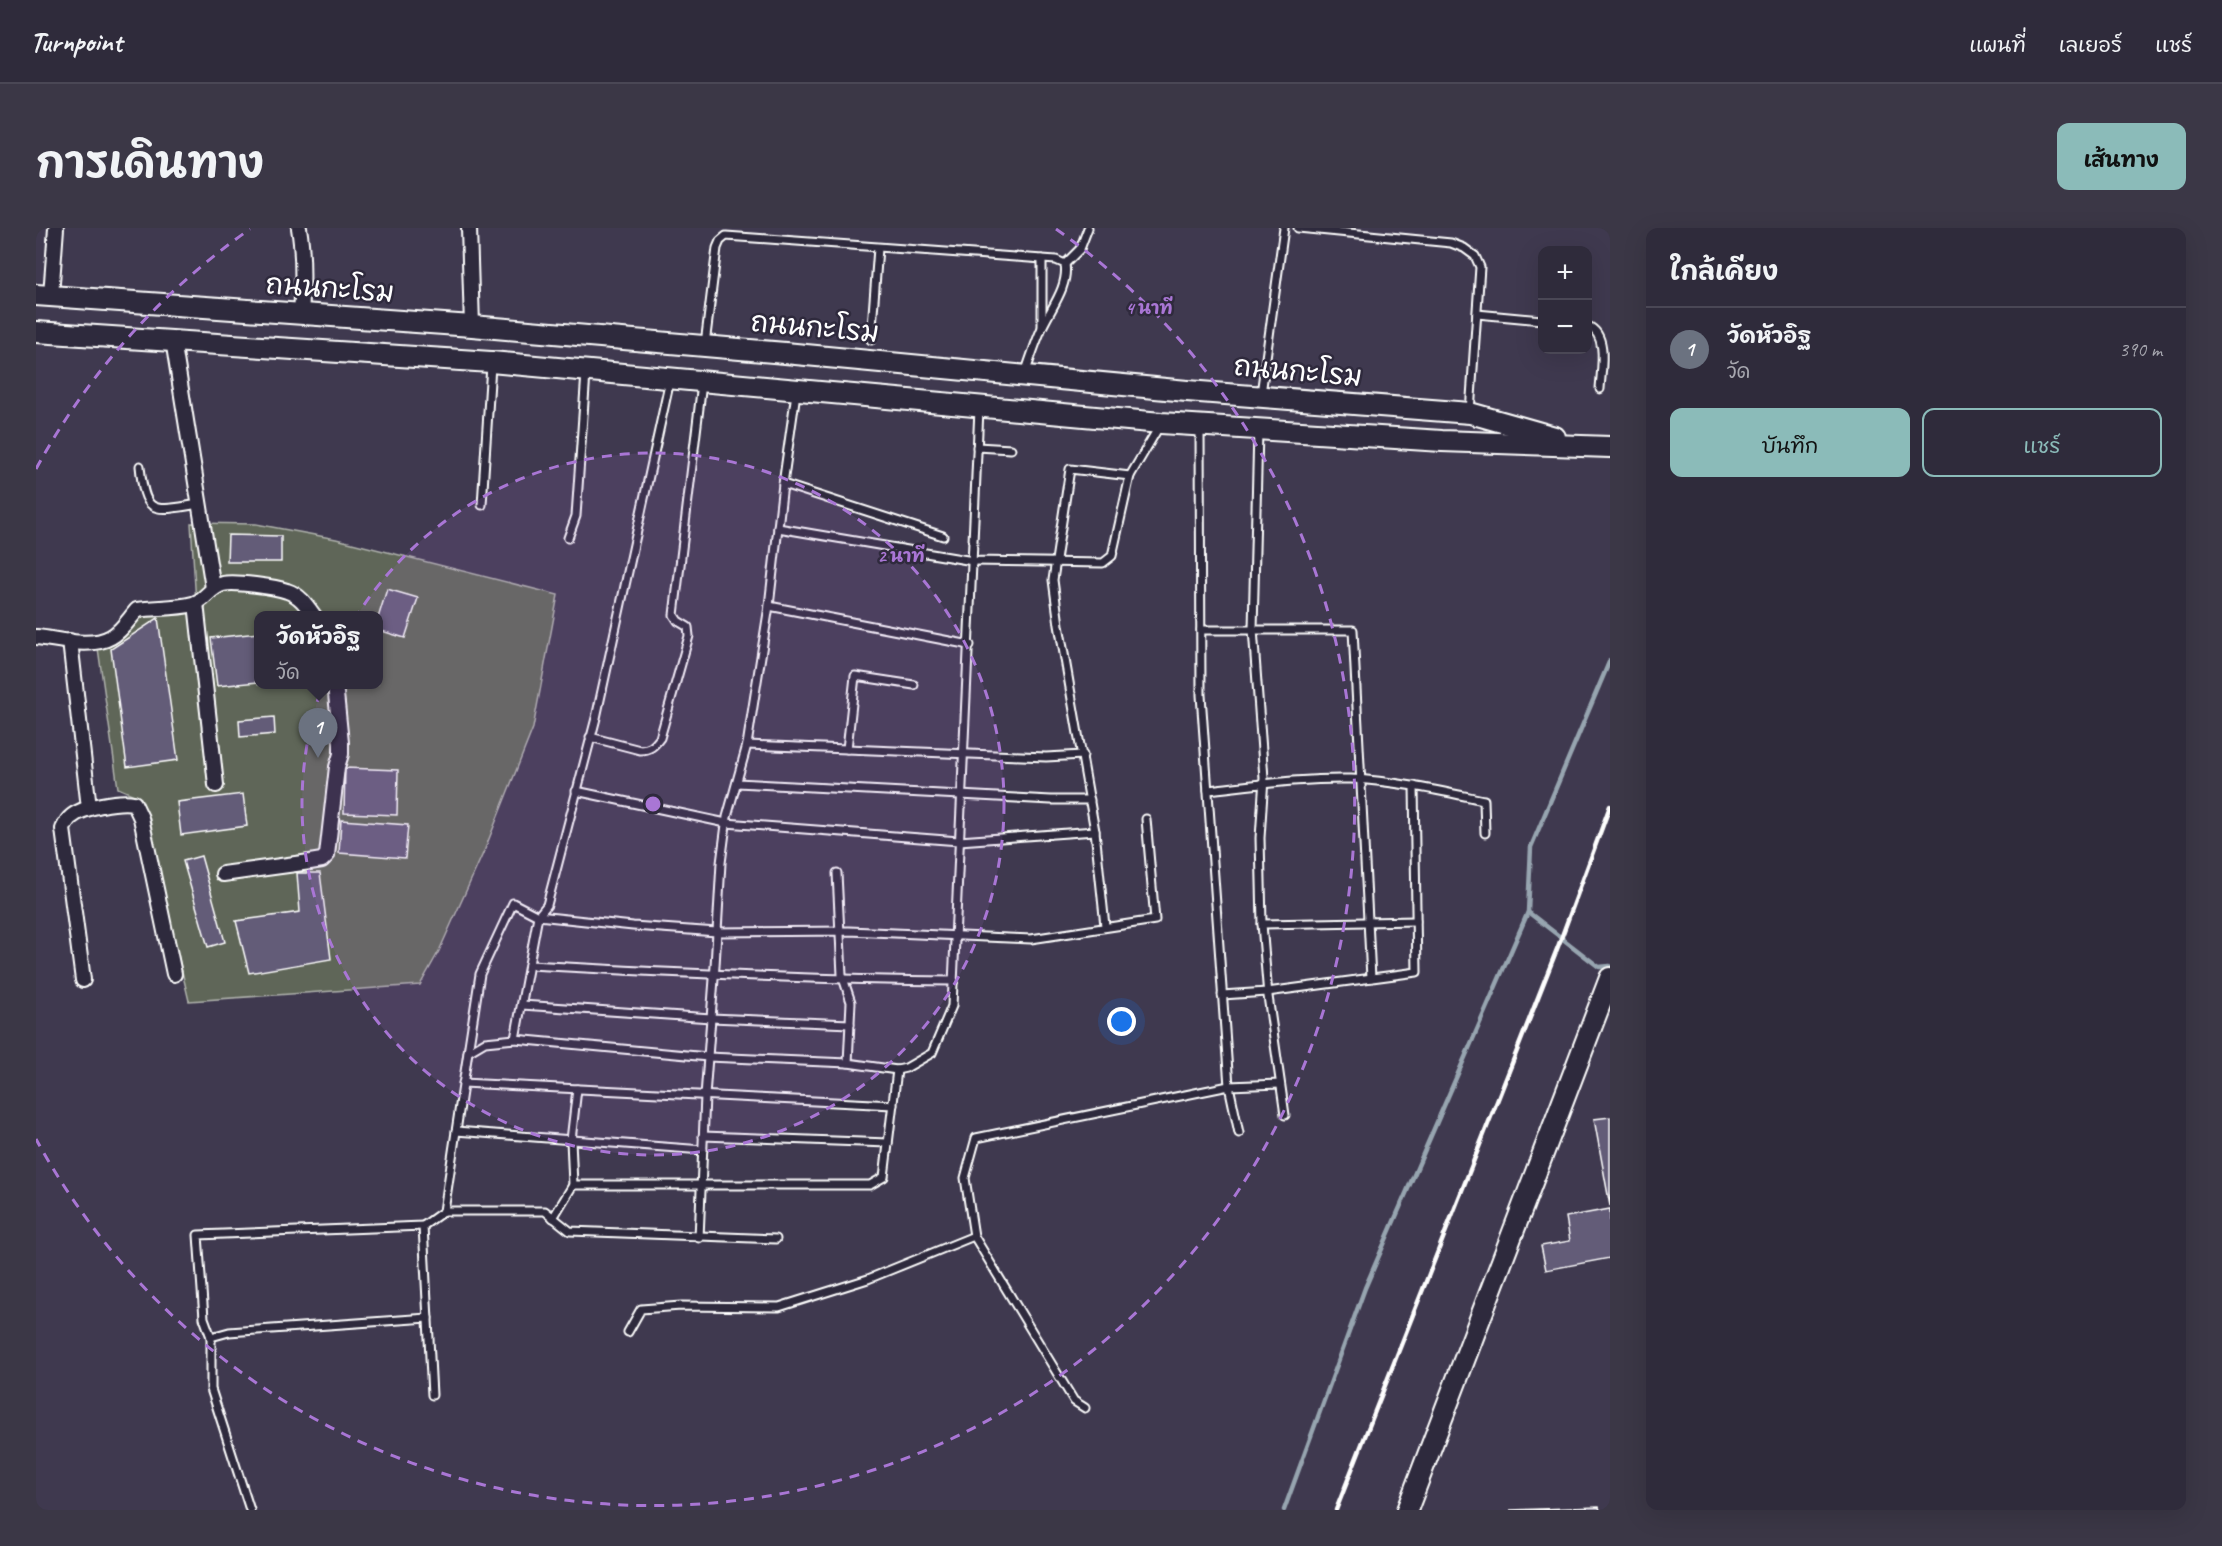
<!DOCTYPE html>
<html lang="th">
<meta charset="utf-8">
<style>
body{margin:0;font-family:Caveat,"Playpen Sans Thai",sans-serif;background:#3b3746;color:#f1f3f6}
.controls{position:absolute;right:18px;top:18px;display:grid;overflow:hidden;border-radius:12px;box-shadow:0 6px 24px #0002}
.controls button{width:54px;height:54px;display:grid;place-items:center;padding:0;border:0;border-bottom:2px solid #4a4755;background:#2f2b3b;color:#f1f3f6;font:30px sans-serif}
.you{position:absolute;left:1086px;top:794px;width:21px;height:21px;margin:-15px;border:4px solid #fff;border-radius:50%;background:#1a73e8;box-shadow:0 0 0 9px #1a73e833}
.badge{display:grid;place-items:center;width:39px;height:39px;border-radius:50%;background:#8bbbb9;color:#fff;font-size:20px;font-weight:700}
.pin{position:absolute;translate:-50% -50px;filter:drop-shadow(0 2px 3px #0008)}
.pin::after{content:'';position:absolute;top:32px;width:21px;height:18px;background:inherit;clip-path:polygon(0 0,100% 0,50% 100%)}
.popup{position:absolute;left:218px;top:383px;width:129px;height:78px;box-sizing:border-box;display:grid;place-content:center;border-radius:12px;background:#2f2b3b;filter:drop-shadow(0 2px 4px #0005);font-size:20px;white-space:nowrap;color:#a7a7af}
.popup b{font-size:22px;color:#f1f3f6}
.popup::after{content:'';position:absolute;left:50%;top:100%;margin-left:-12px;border:12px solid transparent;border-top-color:#2f2b3b}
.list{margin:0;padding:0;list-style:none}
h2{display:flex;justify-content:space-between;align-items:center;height:78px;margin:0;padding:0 24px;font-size:26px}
h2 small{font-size:20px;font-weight:400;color:#a7a7af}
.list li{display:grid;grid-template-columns:39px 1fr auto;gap:18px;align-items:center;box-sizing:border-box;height:84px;padding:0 24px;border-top:2px solid #4a4755}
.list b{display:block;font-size:22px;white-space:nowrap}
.list p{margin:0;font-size:20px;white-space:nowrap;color:#a7a7af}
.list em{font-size:20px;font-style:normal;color:#a7a7af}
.actions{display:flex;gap:12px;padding:18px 24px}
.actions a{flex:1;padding:14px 0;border:2px solid #8bbbb9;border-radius:12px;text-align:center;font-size:21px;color:#8bbbb9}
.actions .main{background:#8bbbb9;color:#111}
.map{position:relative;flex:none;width:1574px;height:1282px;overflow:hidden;border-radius:12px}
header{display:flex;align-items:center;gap:36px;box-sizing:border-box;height:84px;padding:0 30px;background:#2f2b3b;border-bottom:2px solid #4a4755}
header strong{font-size:28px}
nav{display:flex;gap:33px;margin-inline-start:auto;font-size:21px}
.intro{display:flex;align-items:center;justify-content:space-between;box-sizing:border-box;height:144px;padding:0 36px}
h1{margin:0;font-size:42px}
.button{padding:15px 27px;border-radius:12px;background:#8bbbb9;color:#111;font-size:21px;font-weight:700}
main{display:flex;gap:36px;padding:0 36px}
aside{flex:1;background:#2f2b3b;border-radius:12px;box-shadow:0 6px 24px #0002}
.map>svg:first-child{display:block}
.green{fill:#5f6659;stroke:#afb2ac;stroke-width:1.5;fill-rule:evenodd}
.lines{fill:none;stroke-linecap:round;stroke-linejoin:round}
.stream{stroke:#97a5b0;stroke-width:4.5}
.building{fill:#635b78;stroke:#fff;stroke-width:1.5}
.lane-casing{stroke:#fff;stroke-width:11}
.street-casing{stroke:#fff;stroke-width:18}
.secondary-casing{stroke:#fff;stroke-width:24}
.lane{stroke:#2f2a3d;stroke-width:7}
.street{stroke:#2f2a3d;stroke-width:14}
.secondary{stroke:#2f2a3d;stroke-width:20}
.rail{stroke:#fff;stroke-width:4.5}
.ring{fill:none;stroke:#a976d5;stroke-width:3;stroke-dasharray:10 8}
.labels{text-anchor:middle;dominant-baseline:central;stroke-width:5;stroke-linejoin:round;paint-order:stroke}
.street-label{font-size:28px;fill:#fff;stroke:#2f2a3d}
.centre{fill:#a976d5;stroke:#2f2a3d;stroke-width:3}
.ring-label{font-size:18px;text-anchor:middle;font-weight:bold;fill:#a976d5;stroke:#2f2a3d;stroke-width:5;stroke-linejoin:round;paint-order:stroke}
</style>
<header>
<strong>Turnpoint</strong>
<nav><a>แผนที่</a><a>เลเยอร์</a><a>แชร์</a></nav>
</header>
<div class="intro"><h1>การเดินทาง</h1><a class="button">เส้นทาง</a></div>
<main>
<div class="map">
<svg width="1574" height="1282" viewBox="0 0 1574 1282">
<rect width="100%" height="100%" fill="#3f394f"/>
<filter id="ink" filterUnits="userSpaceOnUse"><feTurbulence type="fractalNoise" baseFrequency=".0167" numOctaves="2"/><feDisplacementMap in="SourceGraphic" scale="12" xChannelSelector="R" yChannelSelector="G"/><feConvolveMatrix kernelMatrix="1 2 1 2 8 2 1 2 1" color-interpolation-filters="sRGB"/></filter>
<g filter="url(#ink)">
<path class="green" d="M155,295L220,296L300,311L522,367L497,500L449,621L403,723L384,757L153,773L105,570L82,560L61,413L109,381L160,375ZM222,388H342V456H222Z"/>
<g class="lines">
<g class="stream">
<path d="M1492,684L1563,739L1574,738"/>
<path d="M1248,1282L1329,1060L1492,684L1495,619L1574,432"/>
</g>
</g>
<g class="building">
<path d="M192,307L245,308V334H191Z"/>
<path d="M351,361L382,370L369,410L342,402V390Z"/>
<path d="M122,390L142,532L91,539L75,421Z"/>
<path d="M222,405V454L181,458L175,410Z"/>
<path d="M238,489L239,506L204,509L203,492Z"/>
<path d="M309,540L362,542L361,587L308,585Z"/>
<path d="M207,566L211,598L145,607L141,574Z"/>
<path d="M305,592L372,597L369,630L303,625Z"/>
<path d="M165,628L189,714L172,719L147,633Z"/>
<path d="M261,645H284L295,731L213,745L200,693L264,684Z"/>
<path d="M1574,889V978L1558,891Z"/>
<path d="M1574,981V1030L1510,1042L1505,1018L1534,1013L1530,989Z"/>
<path d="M1563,1279L1564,1282H1474Z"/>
</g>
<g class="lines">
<g class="lane-casing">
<g id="lane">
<path d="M1262,0L1415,15L1428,20L1439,28L1444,39L1434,184"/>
<path d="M1029,36L1044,21L1052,0"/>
<path d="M1441,86L1506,92"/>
<path d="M1006,98V31"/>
<path d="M1552,98C1573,107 1565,142 1564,161"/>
<path d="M835,112L842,20"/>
<path d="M669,116L681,20L684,13L690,8L1020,32L1029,36C1033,59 1014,81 1005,102C999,116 994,131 989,146"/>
<path d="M1225,166L1248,0"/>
<path d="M1164,199L1165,467L1193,858L1203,905"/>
<path d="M1222,203L1217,401L1228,550L1224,610L1226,696L1232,768L1249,887"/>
<path d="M941,219L975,221"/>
<path d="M104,238C109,289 117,283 163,276"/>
<path d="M747,256L907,308"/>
<path d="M446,277L455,137"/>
<path d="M742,300L937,333L1067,335L1076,328L1094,248L1124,197"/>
<path d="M532,310L540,288L550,145"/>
<path d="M733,378L934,417"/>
<path d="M1165,402H1317L1335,750"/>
<path d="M554,509L604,522C614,522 618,518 624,510L653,408L652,399L642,393L638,387L666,155"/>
<path d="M711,517L1010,529L1047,527"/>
<path d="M811,521L819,448L878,457"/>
<path d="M701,555L1015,572H1054"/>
<path d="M1172,562C1219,557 1268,550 1315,551C1360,553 1404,563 1448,572L1449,605"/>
<path d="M540,563L690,595L923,613L1059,603"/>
<path d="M801,645L806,747L815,774L812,835"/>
<path d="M1226,696L1380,693"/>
<path d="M1069,698L1059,603L1023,397L1017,352L1034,241L1094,248"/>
<path d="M493,737C635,745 776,752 918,753"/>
<path d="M1186,767L1231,764L1381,744L1378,558"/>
<path d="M486,777L675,790L814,796"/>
<path d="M479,811L672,829L812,835L861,842"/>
<path d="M432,824L444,746L477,675L502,688L597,698L681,704L813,703L995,711L1119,692L1110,591"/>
<path d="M427,855L857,877"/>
<path d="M541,861L535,912L537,957H834L848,949L861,842L870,840L896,825L916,778L943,181"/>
<path d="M420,903L667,922"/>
<path d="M667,908L852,915"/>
<path d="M408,983H509L534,1003L740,1011"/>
<path d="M517,990L537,957"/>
<path d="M387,998L162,1007L168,1090L175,1109L193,1104L392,1090"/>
<path d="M663,1010L669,868L679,738L685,635L691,589L711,517L719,466L733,378L747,256L760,165"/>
<path d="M592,1104L605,1081L645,1078L743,1079L832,1051L938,1008"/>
<path d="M175,1109V1161L214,1282"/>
<path d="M396,1167L387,998L408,983L432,824L449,814L479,811L502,688L511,677L560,490L634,152"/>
<path d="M1049,1180L1038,1173L938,1008L929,950L940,910L1193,858L1244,856"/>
</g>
</g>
<g class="street-casing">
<g id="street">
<path d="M263,0C268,29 267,57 265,86"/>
<path d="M433,0L436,98"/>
<path d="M15,68L20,0"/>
<path d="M137,112L177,360"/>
<path d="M160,375L180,557"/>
<path d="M0,409C22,411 54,421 75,409C86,403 93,391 101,382C119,379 139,381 157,376C169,373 174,359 187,356C198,353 240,359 251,363C264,367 271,378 278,388"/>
<path d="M34,413L53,580"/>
<path d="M187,646L274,634L286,632L291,627L301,539L305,526V515L299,456"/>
<path d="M47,752L27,601C29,597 31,592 35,589C46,579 83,572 98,575L105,590L138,746"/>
</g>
</g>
<g class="secondary-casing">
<g id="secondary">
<path d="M0,67L436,98L749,125L1151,163L1434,185L1519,209"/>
<path d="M0,104L455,134L1125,195L1406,213L1574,219"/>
<path d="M1371,1282L1574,750"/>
</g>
</g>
<use href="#lane" class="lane"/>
<use href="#street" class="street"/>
<use href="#secondary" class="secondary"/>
<path class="rail" d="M1300,1282L1523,716L1574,578"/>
</g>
</g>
<circle cx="617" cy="576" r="351" fill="#a976d5" fill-opacity=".12"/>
<g class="ring">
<circle cx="617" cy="576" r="351"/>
<path d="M0 241A702 702 0 0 1 214 1M1020 1A702 702 0 1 1 0 911"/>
</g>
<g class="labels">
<g class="street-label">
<text transform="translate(294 60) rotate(4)">ถนนกะโรม</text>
<text transform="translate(779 99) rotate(5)">ถนนกะโรม</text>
<text transform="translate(1262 143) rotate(5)">ถนนกะโรม</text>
</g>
</g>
<circle cx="617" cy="576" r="9" class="centre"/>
<g class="ring-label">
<text x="1113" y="86">4 นาที</text>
<text x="865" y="334">2 นาที</text>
</g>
</svg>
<div class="controls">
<button>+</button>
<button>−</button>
</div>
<div class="you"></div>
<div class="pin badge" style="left:282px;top:530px;background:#6b7280">1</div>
<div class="popup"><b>วัดหัวอิฐ</b>วัด</div>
</div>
<aside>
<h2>ใกล้เคียง<small></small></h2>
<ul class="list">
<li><span class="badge" style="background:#6b7280">1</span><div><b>วัดหัวอิฐ</b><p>วัด</p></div><em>390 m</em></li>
</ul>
<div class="actions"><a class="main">บันทึก</a><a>แชร์</a></div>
</aside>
</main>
